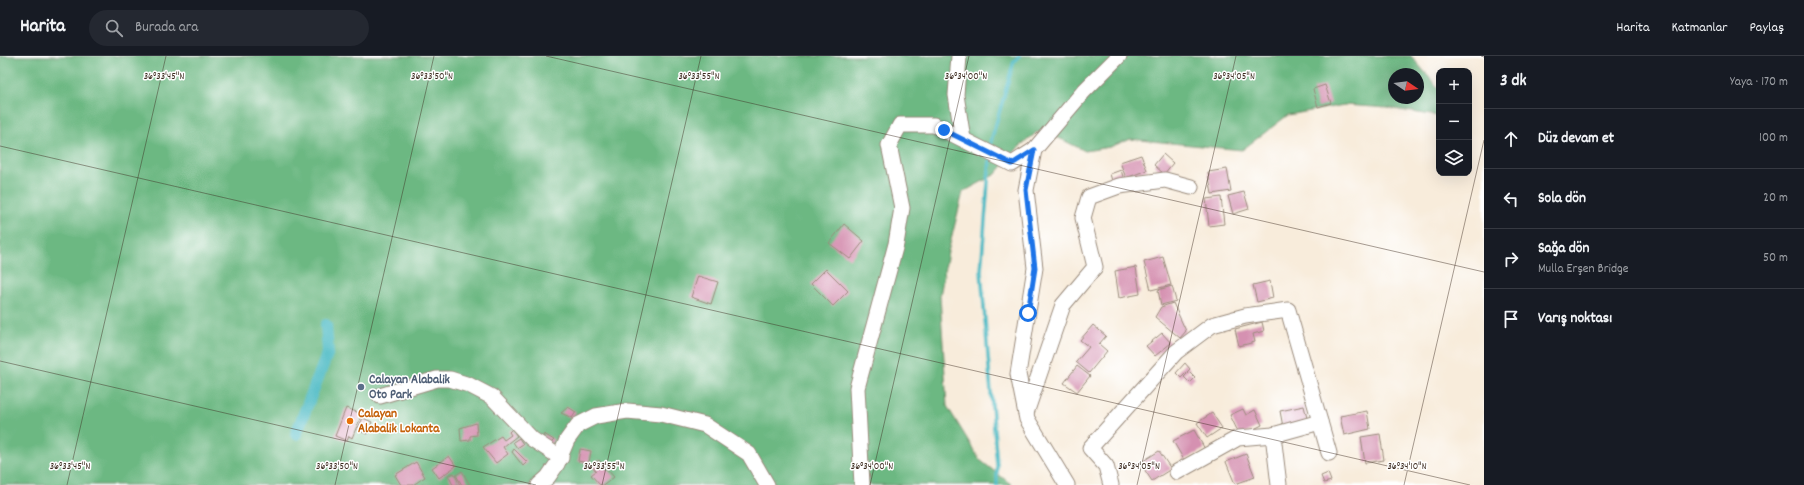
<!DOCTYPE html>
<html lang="tr">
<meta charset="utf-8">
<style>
body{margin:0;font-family:Dekko,sans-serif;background:#242831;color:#f1f3f6}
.controls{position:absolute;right:12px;top:12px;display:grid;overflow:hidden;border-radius:8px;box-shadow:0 4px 16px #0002}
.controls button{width:36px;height:36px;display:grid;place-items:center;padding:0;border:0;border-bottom:1px solid #363941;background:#171b24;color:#f1f3f6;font:20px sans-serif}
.compass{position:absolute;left:1388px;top:12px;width:36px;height:36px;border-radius:50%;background:#171b24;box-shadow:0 4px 16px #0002;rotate:103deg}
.stop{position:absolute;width:12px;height:12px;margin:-9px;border:3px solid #1a73e8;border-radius:50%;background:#fff}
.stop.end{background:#1a73e8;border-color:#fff;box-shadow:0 1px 4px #0008}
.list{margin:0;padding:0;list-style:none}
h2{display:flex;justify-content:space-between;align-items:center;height:52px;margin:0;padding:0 16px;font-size:17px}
h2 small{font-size:13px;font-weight:400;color:#9ea1a6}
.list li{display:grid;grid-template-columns:26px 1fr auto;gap:12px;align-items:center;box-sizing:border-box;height:60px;padding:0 16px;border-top:1px solid #363941}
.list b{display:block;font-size:15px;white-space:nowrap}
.list p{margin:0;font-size:13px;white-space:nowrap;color:#9ea1a6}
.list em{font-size:13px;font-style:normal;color:#9ea1a6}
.icon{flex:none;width:22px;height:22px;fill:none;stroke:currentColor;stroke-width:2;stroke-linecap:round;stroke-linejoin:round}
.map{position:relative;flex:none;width:1484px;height:429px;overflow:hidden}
header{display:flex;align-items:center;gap:24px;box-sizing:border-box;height:56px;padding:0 20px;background:#171b24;border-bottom:1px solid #363941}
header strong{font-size:19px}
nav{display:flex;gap:22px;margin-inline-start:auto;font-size:14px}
.search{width:280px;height:36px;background:#242831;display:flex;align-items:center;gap:10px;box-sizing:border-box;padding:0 14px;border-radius:22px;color:#9ea1a6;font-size:15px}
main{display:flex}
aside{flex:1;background:#171b24}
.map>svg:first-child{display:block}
.forest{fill:#6cb882;stroke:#547150;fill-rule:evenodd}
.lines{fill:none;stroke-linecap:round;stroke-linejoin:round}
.stream{stroke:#4cbac4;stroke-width:3.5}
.canal{stroke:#4cbac4;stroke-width:12}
.building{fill:#d591b1}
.minor-casing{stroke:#9a8b7c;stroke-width:17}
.minor{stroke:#fff;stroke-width:15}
.route{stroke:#1a73e8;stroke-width:5}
.ticks{fill:none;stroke:#3b2a1e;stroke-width:1;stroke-opacity:0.45}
.service-dot{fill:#5c6f8a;stroke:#fff;stroke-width:1.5}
.food-dot{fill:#e8710a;stroke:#fff;stroke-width:1.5}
.labels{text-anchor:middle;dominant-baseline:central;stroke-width:3;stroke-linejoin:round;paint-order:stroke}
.service-label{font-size:13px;font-weight:bold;fill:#4e5e75;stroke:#fff;text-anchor:start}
.food-label{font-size:13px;font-weight:bold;fill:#c56008;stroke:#fff;text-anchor:start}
.ticks-label{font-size:10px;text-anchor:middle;fill:#3b2a1e;stroke:#fff;stroke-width:3;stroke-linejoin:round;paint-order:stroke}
</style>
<header>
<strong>Harita</strong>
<div class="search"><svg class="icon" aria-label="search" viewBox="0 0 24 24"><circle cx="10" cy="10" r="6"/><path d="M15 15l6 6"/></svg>Burada ara</div>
<nav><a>Harita</a><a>Katmanlar</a><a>Paylaş</a></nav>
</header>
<main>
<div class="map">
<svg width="1484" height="429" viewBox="0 0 1484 429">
<rect width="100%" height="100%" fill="#fff"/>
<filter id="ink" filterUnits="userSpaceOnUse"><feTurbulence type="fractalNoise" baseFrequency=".025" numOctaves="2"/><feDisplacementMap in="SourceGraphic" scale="8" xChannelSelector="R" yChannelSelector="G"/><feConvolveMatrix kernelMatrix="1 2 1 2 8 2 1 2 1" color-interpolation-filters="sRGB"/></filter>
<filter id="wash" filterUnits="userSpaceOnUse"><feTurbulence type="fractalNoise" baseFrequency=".012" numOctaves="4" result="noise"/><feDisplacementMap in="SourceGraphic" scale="16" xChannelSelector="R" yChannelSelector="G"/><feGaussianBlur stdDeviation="0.9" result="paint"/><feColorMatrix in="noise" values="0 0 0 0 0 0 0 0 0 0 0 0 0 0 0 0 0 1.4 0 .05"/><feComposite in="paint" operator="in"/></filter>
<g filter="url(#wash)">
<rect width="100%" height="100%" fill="#f8ecdb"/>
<path class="forest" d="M0,0H1411L1439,33V55L1437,60L1388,52L1344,49L1288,59L1242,94L1130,83L1110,91L1085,95L1061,83L1037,76L1017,93L996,118L963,136L948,196L940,240L947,350L980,404L1012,429H0ZM1394,18H1418V42H1394Z"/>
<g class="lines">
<g class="stream">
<path d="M990,93L991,85L1014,5L1019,0"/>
<path d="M990,101L981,215L997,409V429"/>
</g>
<path class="canal" d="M296,378L328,296L326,269"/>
</g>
<g id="blocks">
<g class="building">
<path d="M1325,29L1331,47L1318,51L1313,33Z"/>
<path d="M1163,98L1173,107L1164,118L1154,109Z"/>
<path d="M1141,99L1147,114L1126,122L1120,106Z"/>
<path d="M1227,113L1231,135L1212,138L1208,116Z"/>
<path d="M1121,114L1124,124L1113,128L1110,118Z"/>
<path d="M1244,136L1249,153L1233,158L1228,140Z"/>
<path d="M1221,141L1224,168L1209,170L1206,143Z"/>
<path d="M844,168L864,185L850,203L829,187Z"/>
<path d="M1163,201L1171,229L1151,234L1144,206Z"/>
<path d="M1136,211L1140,238L1119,242L1115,215Z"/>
<path d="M826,213L848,235L833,250L811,228Z"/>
<path d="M698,220L718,226L711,248L691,241Z"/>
<path d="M1270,225L1273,242L1257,246L1253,229Z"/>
<path d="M1172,230L1176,245L1161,249L1158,234Z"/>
<path d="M1173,247L1186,275L1180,282L1155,261L1161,251Z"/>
<path d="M1262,266L1264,275L1253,278L1255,286L1239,290L1235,273Z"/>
<path d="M1093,269L1106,280L1099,288L1107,295L1089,317L1076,306L1089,291L1080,284Z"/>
<path d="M1162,277L1171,287L1155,300L1146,290Z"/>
<path d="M1185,307L1190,313L1181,322L1176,317Z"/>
<path d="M1077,310L1090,320L1077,336L1064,327Z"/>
<path d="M1189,316L1195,322L1190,327L1184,321Z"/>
<path d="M1304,350L1308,366L1283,371L1280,355Z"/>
<path d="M568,351L576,356L572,362L561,357Z"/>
<path d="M346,352L362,358L352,382L349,380L347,385L335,380Z"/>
<path d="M1243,353L1246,359L1255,354L1262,369L1240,380L1230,359Z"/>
<path d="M1367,355L1370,373L1344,379L1340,360Z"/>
<path d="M1212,357L1222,372L1207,382L1197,367Z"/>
<path d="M363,362L372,366L367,378L357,374Z"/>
<path d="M476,367L477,379L470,380V384L461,385L460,372Z"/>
<path d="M512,373L517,380L503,391L508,398L496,407L483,391L501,380L504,384L511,379L509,376Z"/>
<path d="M1194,374L1205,393L1184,404L1173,385Z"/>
<path d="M544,378L554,384L549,389L543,384Z"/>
<path d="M1380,378L1384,404L1365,407L1361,381Z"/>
<path d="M519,382L523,388L517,392L513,386Z"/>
<path d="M514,393L527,406L523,410L512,396Z"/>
<path d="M580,393L591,395L589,407L578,405Z"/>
<path d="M1159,395L1171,413L1152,425L1140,407Z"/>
<path d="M1246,398L1255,421L1235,428L1226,406Z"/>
<path d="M449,400L456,410L439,422L432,412Z"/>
<path d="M599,404L614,421L604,429H600L591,419L596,415L592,410Z"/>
<path d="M416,406L425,421L413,429H401L395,419Z"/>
<path d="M462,415L470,429H462L456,419Z"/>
<path d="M454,417L460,429H453L448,419Z"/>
<path d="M1328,417L1331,425L1324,427L1321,420Z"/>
</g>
</g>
</g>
<g filter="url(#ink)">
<use href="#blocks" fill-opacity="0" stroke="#9a8b7c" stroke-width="1"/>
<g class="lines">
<g class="minor-casing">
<g id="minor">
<path d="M959,0L956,39L963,83"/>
<path d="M380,340L437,323H450L469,329L492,341L532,383L561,402"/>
<path d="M1026,357L1063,249L1095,211L1083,162L1089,141L1119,130L1165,124L1191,131"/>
<path d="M1273,379L1279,429"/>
<path d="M1177,416L1238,382L1273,379L1320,366"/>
<path d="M539,429L548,421L557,408L567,384L578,369L596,360L627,355L661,358L705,369L749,398L767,429"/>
<path d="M862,429L857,332L896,188L902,152L889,89L900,69H934L1012,108L1034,94"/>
<path d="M1067,429L1027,363L1018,318L1035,212L1026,134L1034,94L1084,35L1119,0"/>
<path d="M1111,429L1106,410L1090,392L1176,296L1212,269L1245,260L1288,254L1329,397"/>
</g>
</g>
<use href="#minor" class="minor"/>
</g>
</g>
<g class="lines" filter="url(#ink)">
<path class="route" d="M944,74L1012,108L1034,94L1026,134L1035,212L1028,257"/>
</g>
<path class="ticks" d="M546,0L1484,216M1481,0L1484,1M0,90L1470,429M0,305L536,429M67,429L166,0M335,429L434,0M602,429L701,0M870,429L969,0M1137,429L1236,0M1404,429L1484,84"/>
<circle class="service-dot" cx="361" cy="331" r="4"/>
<circle class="food-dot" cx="350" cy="365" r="4"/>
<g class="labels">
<g class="service-label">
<text x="369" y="324">Calayan Alabalik<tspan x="369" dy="15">Oto Park</tspan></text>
</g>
<g class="food-label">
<text x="358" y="358">Calayan<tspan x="358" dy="15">Alabalik Lokanta</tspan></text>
</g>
</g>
<g class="ticks-label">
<text x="164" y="23">36°33'45"N</text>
<text x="432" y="23">36°33'50"N</text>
<text x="699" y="23">36°33'55"N</text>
<text x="966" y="23">36°34'00"N</text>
<text x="1234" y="23">36°34'05"N</text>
<text x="70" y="413">36°33'45"N</text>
<text x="337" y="413">36°33'50"N</text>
<text x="604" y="413">36°33'55"N</text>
<text x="872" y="413">36°34'00"N</text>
<text x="1139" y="413">36°34'05"N</text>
<text x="1407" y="413">36°34'10"N</text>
</g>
</svg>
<div class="controls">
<button>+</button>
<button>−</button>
<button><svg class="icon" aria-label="layers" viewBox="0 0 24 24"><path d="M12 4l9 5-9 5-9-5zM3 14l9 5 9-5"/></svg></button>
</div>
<svg class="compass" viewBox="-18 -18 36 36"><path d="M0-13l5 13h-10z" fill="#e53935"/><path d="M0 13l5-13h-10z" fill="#9ea1a6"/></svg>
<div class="stop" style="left:1028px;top:257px"></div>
<div class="stop end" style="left:944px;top:74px"></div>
</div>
<aside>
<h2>3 dk<small>Yaya · 170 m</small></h2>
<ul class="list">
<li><svg class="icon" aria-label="ahead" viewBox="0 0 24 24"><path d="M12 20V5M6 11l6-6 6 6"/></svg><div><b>Düz devam et</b></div><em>100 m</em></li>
<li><svg class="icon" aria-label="left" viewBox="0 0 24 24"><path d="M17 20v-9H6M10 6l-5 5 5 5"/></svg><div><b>Sola dön</b></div><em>20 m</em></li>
<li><svg class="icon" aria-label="right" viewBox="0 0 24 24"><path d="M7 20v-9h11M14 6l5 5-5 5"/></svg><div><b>Sağa dön</b><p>Mulla Erşen Bridge</p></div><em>50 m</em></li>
<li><svg class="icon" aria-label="arrive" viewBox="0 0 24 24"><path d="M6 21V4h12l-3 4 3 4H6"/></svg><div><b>Varış noktası</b></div></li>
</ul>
</aside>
</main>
